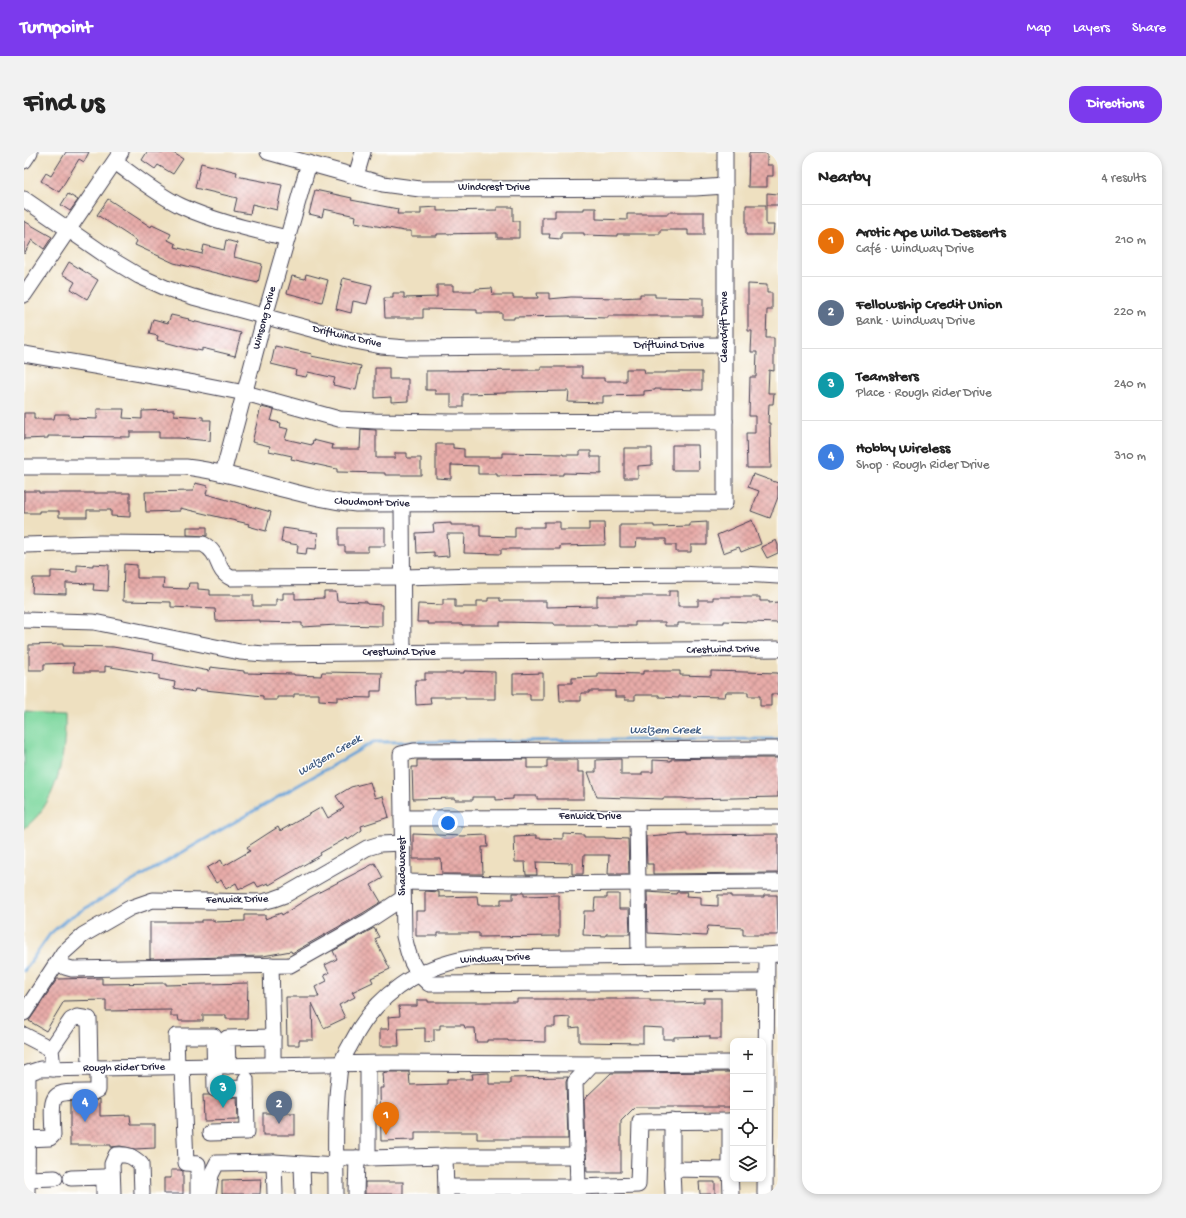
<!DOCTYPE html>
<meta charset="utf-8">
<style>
body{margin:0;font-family:"Gochi Hand",sans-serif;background:#f2f2f2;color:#222}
.controls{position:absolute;right:12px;bottom:12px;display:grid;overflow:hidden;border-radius:8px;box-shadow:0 2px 6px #0003}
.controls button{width:36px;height:36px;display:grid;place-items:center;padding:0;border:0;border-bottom:1px solid #e0e0e0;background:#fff;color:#222;font:20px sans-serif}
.you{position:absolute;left:424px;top:671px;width:14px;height:14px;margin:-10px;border:3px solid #fff;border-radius:50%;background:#1a73e8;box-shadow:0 0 0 6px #1a73e833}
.badge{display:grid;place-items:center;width:26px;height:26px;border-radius:50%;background:#7c3aed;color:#fff;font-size:13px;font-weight:700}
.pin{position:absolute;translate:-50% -33px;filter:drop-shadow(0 1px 2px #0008)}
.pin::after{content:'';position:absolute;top:21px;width:14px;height:12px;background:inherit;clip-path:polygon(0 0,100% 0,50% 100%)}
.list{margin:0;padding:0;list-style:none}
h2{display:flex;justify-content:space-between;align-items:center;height:52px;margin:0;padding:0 16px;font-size:17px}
h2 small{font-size:13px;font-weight:400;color:#767676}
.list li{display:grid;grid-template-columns:26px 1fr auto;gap:12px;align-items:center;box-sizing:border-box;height:72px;padding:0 16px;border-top:1px solid #e0e0e0}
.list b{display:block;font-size:15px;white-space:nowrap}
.list p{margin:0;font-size:13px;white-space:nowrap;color:#767676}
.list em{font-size:13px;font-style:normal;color:#767676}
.icon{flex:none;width:22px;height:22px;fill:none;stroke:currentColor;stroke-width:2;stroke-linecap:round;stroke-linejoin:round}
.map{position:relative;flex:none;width:754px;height:1042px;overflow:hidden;border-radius:16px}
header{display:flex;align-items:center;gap:24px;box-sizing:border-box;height:56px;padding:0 20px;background:#7c3aed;color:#fff}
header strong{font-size:19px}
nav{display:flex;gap:22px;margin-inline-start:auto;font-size:14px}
.intro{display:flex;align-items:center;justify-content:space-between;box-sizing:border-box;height:96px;padding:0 24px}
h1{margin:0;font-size:28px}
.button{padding:10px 18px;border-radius:16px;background:#7c3aed;color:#fff;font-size:14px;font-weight:700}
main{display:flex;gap:24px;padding:0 24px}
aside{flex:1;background:#fff;border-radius:16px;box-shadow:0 2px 6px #0003}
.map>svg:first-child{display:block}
.pitch{fill:#7cd79d;stroke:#4f7c6c}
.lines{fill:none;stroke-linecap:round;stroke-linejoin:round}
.stream{stroke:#67a2d7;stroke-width:3}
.building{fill:url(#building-cross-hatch)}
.minor-casing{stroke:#413e4f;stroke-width:17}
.minor{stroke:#fff;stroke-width:15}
.labels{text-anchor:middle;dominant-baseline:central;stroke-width:3;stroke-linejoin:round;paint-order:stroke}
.street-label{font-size:11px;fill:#22223b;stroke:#fff}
.water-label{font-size:12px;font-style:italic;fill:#415c81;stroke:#fff}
</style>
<header>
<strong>Turnpoint</strong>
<nav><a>Map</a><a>Layers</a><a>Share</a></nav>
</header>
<div class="intro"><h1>Find us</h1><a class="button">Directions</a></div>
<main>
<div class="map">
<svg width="754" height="1042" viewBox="0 0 754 1042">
<defs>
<pattern id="building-cross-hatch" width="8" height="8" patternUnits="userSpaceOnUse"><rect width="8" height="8" fill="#e8aca9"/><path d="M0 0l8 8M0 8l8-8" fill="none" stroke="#bc8c8b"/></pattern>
</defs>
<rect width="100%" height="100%" fill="#fff"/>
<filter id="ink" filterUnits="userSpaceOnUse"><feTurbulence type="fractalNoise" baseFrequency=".025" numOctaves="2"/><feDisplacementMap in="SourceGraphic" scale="8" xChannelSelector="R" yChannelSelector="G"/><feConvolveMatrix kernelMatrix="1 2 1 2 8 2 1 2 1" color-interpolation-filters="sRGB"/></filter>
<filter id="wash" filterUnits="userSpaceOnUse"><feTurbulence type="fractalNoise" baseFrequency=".012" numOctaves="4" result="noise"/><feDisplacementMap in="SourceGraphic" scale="16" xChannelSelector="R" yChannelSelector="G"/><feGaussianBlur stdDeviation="0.9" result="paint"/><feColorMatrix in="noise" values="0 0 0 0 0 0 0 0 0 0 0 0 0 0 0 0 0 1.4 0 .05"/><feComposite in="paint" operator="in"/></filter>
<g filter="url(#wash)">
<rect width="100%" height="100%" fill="#eee0c0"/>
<path class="pitch" d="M0,560L41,562C42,596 36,635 15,662C11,667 5,672 0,677Z"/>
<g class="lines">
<path class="stream" d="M0,819L26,782L43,767L349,590L754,587"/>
</g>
<g id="blocks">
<g class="building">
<path d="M42,0H65L60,10L55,7L35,40L17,29L22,21L27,24Z"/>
<path d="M123,0H148L159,7L149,22L134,13L131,17L118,8Z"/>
<path d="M725,1H743V13H749V24H743V35H724Z"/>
<path d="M177,11L213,20L212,24L258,33L253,58L228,52L226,62L210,59L213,46L171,36Z"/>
<path d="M291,38L328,46L327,48L374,57L373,62H397V56L413,55V59L473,58V55H489V69H495V86H473V81L413,82V84H387V79H380L331,70L332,64L300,57L298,65L285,62Z"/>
<path d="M743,41L754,42V53H743Z"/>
<path d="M44,42L54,48L46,59L37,53Z"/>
<path d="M84,47L127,75L128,73L147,82L144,88L152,92L151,95L178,102L180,93L200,98L202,88L213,91L210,105L238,112L234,131L150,111L111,93L113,89L73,63Z"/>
<path d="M722,53H742V73H750L749,83H722Z"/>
<path d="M560,56H572V67L603,68V62H644V60H680V83H664V78H636V82H593V84L560,83V81H537V87L525,86L526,82H518V65H531V58H560Z"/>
<path d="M0,69L28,85L20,97L8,88L0,102Z"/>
<path d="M45,110L74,128L63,147L47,137L51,130L38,122Z"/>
<path d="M282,122L304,128L298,150L263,141L268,124L281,127Z"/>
<path d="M319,126L348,133L343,152L329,149L327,161L312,157Z"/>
<path d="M724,132L743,133V141H748V158H743L742,186H750V219L745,218L744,241H750L749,252H745L744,271H746L747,316H723L722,281H731V264H725L726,225H732L733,200H727L728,179H724Z"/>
<path d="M413,133H429V139H452V137L468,136L469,143H489V146H514L513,141H525V147L547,145L593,146L616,145V142H631V145L679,146V164H584V166L546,165V164L490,165V167H478V161H453V158L399,157V166H361L360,146H369V141H380V146L413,145Z"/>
<path d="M147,163L165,167L164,168L217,181L211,204L178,196V199L163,196L133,188L134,184L125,182L129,167L144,171Z"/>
<path d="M251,194L288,202L287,204L337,214L332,238L309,233L311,226L284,220L282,225L271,223L272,218L247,212Z"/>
<path d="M517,215H558V226H580V229H602V217H620L621,221H642V220H678V238L631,237V238L620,239V243L579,244V251L544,250L545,239L482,240V241L439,242V255H427V242H411V238H402V219L517,218Z"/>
<path d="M351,216H365V227H384V249L367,250V245L351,246Z"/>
<path d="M237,255L250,258L247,269L257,271L256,275L264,277L261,287L288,293L289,288L309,293L308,297H336L337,277L352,278V306H371V301H383V306H397V323H361V321L313,320V317L267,307L268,304L245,299L246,294L228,290Z"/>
<path d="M73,257H100L99,266L118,267V259L150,258V263L179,265V268H187L186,289L155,286H135V280H106V285L24,284V286L0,287V261H10V267H30L31,262H45V266L73,267Z"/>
<path d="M412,292H429V296L440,297V305H478V301L539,302V303H556V299H567V305H577V322L539,321V323L473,324V322H454V314L427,313V327L412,326Z"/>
<path d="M648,293H674L675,318H648Z"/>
<path d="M600,296H628V313L614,314V326H600Z"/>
<path d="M729,322L754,331V345L746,366L727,359L735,339L724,335Z"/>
<path d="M171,331L184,334L182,342L247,360L242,379L224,374L225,372L156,356V359L122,360L121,340L169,339Z"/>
<path d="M0,339H15V341H106V365L87,364V358H63V365H35V359H15V361H0Z"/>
<path d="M728,368L737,392L717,400L715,395L699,401L693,383Z"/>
<path d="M520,370H536V378H565V371H580L581,393L536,394V397H477V402L440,401L441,382H423L425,404L410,405V400L393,401L392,381L410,380L409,372L427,371V373H456V384L491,385V375H520Z"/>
<path d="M683,370V393H667V400H652V393H642V387H613L612,395H596V373H630V375L666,374V371Z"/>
<path d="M163,375H183V384L163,383Z"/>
<path d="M259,376L294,381L292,397L283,396L282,402L273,401L274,393L257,390Z"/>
<path d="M315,376H361V394H344V400H321V394H315Z"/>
<path d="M752,388L754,393V401L743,406L737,395Z"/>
<path d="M69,412L85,413L84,439L69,438L70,432L42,431V442L8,441L9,426H27V419L53,420V413L69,414Z"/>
<path d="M100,412L113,413V426H140L139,436L164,437L165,431H174V437L186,438V443H229V454H252V447H259V441H271V447L300,446V440H312L313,449L343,450V452L358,453V474L313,473L278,475V471L236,470V468L192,469L191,457L147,455V450L99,449Z"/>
<path d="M645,439H654V454H674V448H689V445H736V449H745V451L754,450V471L700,469V471H654V474H641V470H611V474H573V473H530V471L476,470V473H438V472H404V470H393L394,452L419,453V447H431V455H453V449H464V446H476V449H522V455L573,454V444H645Z"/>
<path d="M39,492V494L89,495L130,502L129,508L185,519L186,515L220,519V521L270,522V523L297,524L298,520L358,521L357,539H347V546L313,545V549L295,548V542H270V545H253V548H239V544L171,537L170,540L150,536L151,530L135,527V523L81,514V520H49L50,511L20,512V518H5V493Z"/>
<path d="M440,519L471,520V547H441V545H406L407,552L392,553L391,528H401V521H440Z"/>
<path d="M619,519H656V523L687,524V519L754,521V542H747V554H736V544H724V540H702L701,545L655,544V546L635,545V543H611V548H601V545H591V539H565V541H557V549H536L535,531H548V526L574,525V521L619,522Z"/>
<path d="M519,521V548H506V542H489V522Z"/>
<path d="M691,606V607H718V606H754V645L665,647L658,646H639V647L573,645L564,620H572V608L597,607V623H618V620H629V608L647,609V607Z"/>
<path d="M503,607V616H523V608H554V620H560V647H513V644H489V647L472,648V645H449V648H431V646L389,647L388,615H393V608Z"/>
<path d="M346,630L351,646L359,644L365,665L337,674L338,678L324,688L323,686L296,701L297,703L245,733L244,731L234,735L231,730L219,736L218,735L215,737L212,731L202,737L197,728L192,731L183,716L197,708L200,714L226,699L223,695L243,682L254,675L256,679L298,655L304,666L320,656L312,644L327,635Z"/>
<path d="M663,681V683L754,682V721L629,722V712H623L622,684Z"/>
<path d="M389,682L439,684L463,683L464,695H458L459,722H418L417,707H389Z"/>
<path d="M539,682L560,683V685H581V686L604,687L605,722H584L585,703H560L559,722H548V711L512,710L513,723H502L501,710H491L490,684L512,683V686L539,687Z"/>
<path d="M351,711L359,726L347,733L357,750L339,761L268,801L267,799L239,804L126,807V770H178V768H190V770L221,769V763H241V767L257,761L258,763L286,745Z"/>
<path d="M401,739L415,740V745L453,744L454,753H477V747H489V741H500V744L535,743V784L455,785V781H414V784H392V759H401Z"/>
<path d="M623,740L652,742L653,740H663L662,744L677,745V753L694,754V743H707V745H740V743H753L754,783H719V776L684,774L682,784L624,781Z"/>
<path d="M583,742H595V757H605L606,782H582V784L559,783L560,759H570L571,746H583Z"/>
<path d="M350,776L355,785L351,787L366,817L347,826L349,830L328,840L331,845L315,853L321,866L300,876L288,851L289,888H275V893H263L262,845H295L291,835L303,829L300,823L305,821L301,813L313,807L309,799Z"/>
<path d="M78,826V832L142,831V833L224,831L223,867H202V863H179V869H155L154,864H147V858L82,859V848L40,849L22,879L5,869L33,827Z"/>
<path d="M680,846H697V887H686V884L650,885V887H639V876L619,875V891L555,890V875L546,876V865L531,866V875H521V890L484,889V888H463V890H452L451,876H441L440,873H416V877H410V889L401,890V876L374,877L375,894H356V877H365L364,865L376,864L375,854H393V848H404V850H493V847H626V849H651V851L680,850Z"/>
<path d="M362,920H385L386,933L423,932V927H449L448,922L465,921V932H486V926L544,925L542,930L544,987H453V980H391V988L357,989L356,936H360L359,921Z"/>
<path d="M709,920V955H611L597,969V1020H563L560,947L587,921Z"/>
<path d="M179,943H185L191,946L213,945L214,968L180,969Z"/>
<path d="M76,947V964L106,963L107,973H131V996L111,997L96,994L87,995V993H46V949H70Z"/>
<rect x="239" y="961" width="32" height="22"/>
<path d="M147,1018H156L159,1019V1042H140V1026H147Z"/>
<path d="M237,1027L236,1042H198V1028Z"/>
<rect x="341" y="1030" width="38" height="12"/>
<path d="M675,1030H691V1042H676Z"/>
</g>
</g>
</g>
<g filter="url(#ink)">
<use href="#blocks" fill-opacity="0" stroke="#413e4f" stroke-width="1"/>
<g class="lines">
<g class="minor-casing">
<g id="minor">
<path d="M244,0L359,32L396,37L671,36L701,34"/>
<path d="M0,9L6,0"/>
<path d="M91,10C112,25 134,43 157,54C189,69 229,78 263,86"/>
<path d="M332,24L339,0"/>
<path d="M0,47L90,109L115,124L142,136L169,145L331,189L357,194L383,196L701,193"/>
<path d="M0,143L97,0"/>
<path d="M0,202L170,231L221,241L315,267L351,269L430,270L701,269"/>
<path d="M0,315H162C220,322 274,346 332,352L701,351V0"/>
<path d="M199,321L241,164L285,11"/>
<path d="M378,352L379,501"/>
<path d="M0,393L76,391L179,392C198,402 190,418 207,426L379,425L454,423L718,422L754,424"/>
<path d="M0,468L70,470L216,500L241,502L754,497"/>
<path d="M613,665L615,804"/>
<path d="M378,666L754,665"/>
<path d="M379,691L356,692L343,696L261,743L250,747L238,750L129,748L106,756L59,783L39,801L36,806L37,812L41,815L48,817L266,813L344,769L379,746"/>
<path d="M379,730L497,732L754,730"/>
<path d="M247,813L249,885"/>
<path d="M743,830L405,832C388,817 385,806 380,784L377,602L390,599L754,597"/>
<path d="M0,861L36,806"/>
<path d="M0,883L27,897"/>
<path d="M204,914L203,886L249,885V913"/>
<path d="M153,915L152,884H190L191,937L222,936"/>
<path d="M158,915L162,1011L174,1012V1042"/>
<path d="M29,917L27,897L47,868L53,865L65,867L66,916"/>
<path d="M4,921L16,917L361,911L568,912"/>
<path d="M648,969V1017"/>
<path d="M186,981L223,980L222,927"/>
<path d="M3,987L26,986L29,983C27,938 25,940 70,940L74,938V916"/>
<path d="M421,1004H554"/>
<path d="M312,1006H344V912"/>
<path d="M344,1006L421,1004L422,1042"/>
<path d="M250,1010L251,1042"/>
<path d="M278,1013L279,1042"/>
<path d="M706,1018L707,1042"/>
<path d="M47,1026L80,1025V1042"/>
<path d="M3,1027L31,1026"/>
<path d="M422,1035H554L551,930L568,912L709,911"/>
<path d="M3,1042L4,921"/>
<path d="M89,1042L88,1012L92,1003C104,1002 108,1004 117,1012L118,1042"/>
<path d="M184,1042L187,1023L193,1011L250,1010L312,1014"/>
<path d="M312,1042C312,1006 310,969 314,933C315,926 315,918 317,912C319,905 324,897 328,890C352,842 394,815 446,806L743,803L754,802"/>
<path d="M332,1042L333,1006"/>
<path d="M554,1042V1035L614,1033L616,970L706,969"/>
<path d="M649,1042L648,1017L706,1018V969H709"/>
<path d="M741,1042L743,803"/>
</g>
</g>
<use href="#minor" class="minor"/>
</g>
</g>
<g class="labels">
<g class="street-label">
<text x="470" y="36">Windcrest Drive</text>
<text transform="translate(241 166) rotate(-75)">Winsong Drive</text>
<text transform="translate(701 175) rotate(-90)">Cleardrift Drive</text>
<text transform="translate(323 185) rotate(13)">Driftwind Drive</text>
<text x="645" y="194">Driftwind Drive</text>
<text transform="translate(348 351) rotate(2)">Cloudmont Drive</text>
<text transform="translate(699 498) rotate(-1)">Crestwind Drive</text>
<text x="375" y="501">Crestwind Drive</text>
<text x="566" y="665">Fenwick Drive</text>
<text transform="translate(379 714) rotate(-90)">Shadowcrest</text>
<text transform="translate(213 748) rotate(-1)">Fenwick Drive</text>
<text transform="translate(471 807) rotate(-3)">Windway Drive</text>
<text transform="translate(100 916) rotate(-1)">Rough Rider Drive</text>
</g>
<g class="water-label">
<text x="641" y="579">Walzem Creek</text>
<text transform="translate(306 604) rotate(-30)">Walzem Creek</text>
</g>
</g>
</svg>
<div class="controls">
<button>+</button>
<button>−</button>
<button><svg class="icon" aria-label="locate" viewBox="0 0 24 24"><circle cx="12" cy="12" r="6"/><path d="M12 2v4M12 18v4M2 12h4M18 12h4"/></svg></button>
<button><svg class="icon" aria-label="layers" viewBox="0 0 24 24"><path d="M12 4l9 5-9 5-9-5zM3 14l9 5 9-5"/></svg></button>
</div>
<div class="you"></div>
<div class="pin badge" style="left:362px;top:983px;background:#e8710a">1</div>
<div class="pin badge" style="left:255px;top:972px;background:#5c6f8a">2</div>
<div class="pin badge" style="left:199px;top:956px;background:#0f9aa8">3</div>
<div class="pin badge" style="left:61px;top:970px;background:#3f7fe0">4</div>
</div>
<aside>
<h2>Nearby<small>4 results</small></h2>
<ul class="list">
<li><span class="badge" style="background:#e8710a">1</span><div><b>Arctic Ape Wild Desserts</b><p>Café · Windway Drive</p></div><em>210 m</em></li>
<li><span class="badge" style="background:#5c6f8a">2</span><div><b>Fellowship Credit Union</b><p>Bank · Windway Drive</p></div><em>220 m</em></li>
<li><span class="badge" style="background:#0f9aa8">3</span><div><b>Teamsters</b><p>Place · Rough Rider Drive</p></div><em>240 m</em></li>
<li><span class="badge" style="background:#3f7fe0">4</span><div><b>Hobby Wireless</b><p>Shop · Rough Rider Drive</p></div><em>310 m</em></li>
</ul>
</aside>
</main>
